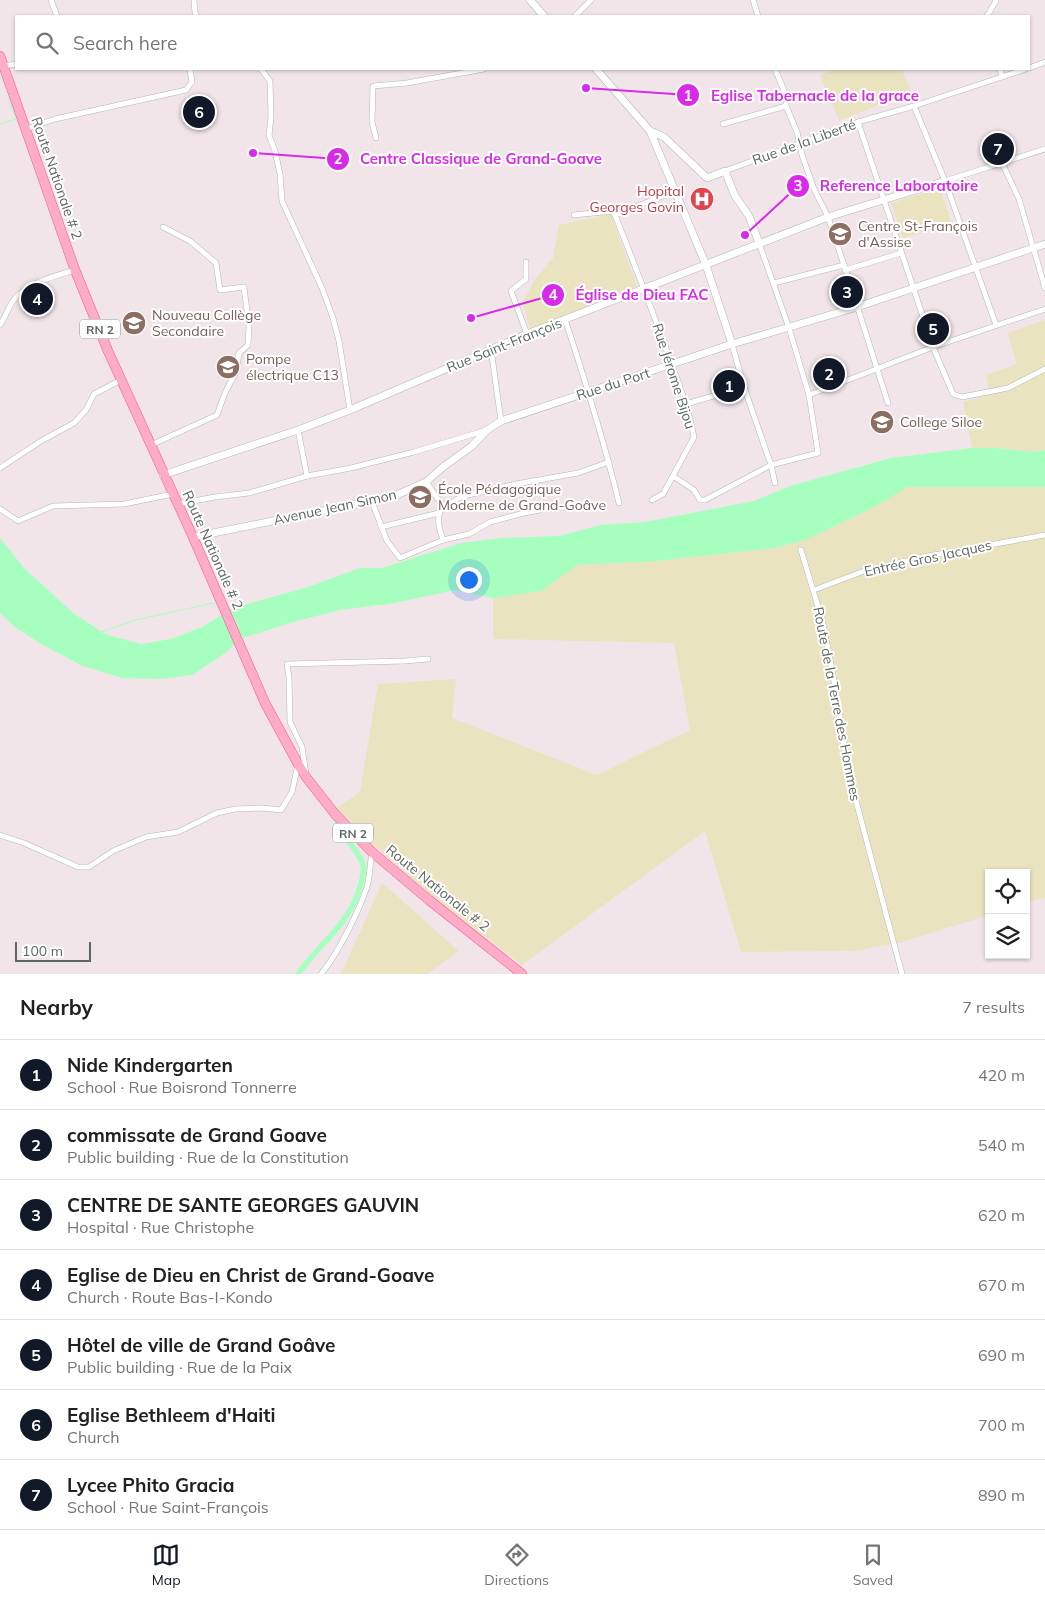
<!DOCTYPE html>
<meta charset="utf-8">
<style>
body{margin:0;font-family:Mulish,sans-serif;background:#f6f6f6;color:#202124}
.controls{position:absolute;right:15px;bottom:15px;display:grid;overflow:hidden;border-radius:0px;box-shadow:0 1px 4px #0004}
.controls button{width:45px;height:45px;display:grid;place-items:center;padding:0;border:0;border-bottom:1px solid #e0e0e0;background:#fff;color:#202124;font:25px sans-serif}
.scale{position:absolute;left:15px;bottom:12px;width:76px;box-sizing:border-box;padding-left:5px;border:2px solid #5d6761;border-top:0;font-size:14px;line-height:18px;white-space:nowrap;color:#5d6761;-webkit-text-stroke:4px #fff;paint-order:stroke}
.you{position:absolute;left:468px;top:579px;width:18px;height:18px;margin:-12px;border:4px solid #fff;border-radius:50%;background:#1a73e8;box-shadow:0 0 0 8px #1a73e833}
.badge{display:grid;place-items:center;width:32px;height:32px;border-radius:50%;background:#111827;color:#fff;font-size:16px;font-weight:700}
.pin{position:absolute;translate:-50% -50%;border:2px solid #fff;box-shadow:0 1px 5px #0006}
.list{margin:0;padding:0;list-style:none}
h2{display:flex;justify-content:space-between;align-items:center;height:65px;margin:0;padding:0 20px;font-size:21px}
h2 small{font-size:16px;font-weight:400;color:#757577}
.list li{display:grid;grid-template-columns:32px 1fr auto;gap:15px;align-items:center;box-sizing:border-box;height:70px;padding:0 20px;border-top:1px solid #e0e0e0}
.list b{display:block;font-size:19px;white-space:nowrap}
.list p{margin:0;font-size:16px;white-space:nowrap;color:#757577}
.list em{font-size:16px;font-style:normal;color:#757577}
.icon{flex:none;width:28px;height:28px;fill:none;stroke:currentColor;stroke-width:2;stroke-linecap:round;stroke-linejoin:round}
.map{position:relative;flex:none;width:1045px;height:974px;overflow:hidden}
.search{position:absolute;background:#fff;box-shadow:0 1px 4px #0004;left:15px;right:15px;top:15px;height:55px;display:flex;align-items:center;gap:12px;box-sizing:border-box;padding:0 18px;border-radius:0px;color:#757577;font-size:19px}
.sheet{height:555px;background:#fff}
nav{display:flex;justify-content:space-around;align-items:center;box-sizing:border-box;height:70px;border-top:1px solid #e0e0e0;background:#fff;font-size:14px;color:#757577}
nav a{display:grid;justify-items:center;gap:2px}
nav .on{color:#111827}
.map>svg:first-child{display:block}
.green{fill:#eae3c0}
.water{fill:#a7ffbf}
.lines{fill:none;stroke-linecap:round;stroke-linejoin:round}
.stream{stroke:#a7ffbf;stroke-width:1}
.canal{stroke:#a7ffbf;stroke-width:5.5}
.minor-casing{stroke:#b1b9b4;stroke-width:6}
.tertiary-casing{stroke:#b1b9b4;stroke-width:8}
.primary-casing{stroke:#fe509e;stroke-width:10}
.minor{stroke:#fff;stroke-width:5}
.tertiary{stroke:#fff;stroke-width:7}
.primary{stroke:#ffacc7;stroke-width:9}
.labels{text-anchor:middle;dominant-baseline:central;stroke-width:4;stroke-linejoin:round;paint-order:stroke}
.shield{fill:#fff;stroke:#8e9590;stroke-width:1}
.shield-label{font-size:12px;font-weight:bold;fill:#5d6761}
.street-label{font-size:14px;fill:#5d6761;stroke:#fff}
.health-label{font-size:14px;fill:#be3a42;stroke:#fff;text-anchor:end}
.education-label{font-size:14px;fill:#785e54;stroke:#fff;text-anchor:start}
.leader{fill:none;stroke:#d92aea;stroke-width:2}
.callout-dot{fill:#d92aea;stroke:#fff;stroke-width:2}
.mark-label{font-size:15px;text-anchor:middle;font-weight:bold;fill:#fff}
.callout-label{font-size:15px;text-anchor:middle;font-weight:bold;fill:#d92aea;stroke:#fff;stroke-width:4;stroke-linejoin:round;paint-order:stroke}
</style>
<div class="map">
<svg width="1045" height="974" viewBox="0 0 1045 974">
<rect width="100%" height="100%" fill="#f1e5ea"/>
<g class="green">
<path d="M836,69H902L911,92L839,121L820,75Z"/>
<path d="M940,188L951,221L903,239L891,203Z"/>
<path d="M611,214L637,286L530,330L523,302L535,279L553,258L559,225Z"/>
<path d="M1045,320V450L1035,452L995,448H972L963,402L990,394L986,375L1017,364L1007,333Z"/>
<path d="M907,487H1045V898L1026,903V873H989V915L899,943L854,951L741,952L705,831L522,965L444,906L379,850L337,808L360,792L378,684L456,679L452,718L597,775L690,730L674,643L493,639V598L541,591L577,565L657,561L774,548L806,540L882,503Z"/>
<path d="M382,883L459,951L427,974H341Z"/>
</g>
<path class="water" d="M972,448H995L1035,452L1045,450V487H907L882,503L806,540L774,548L657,561L577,565L541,591L493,598L456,590L389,604L340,610L293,622L240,639L224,654L192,675L161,679L122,678L83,666L46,647L16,628L0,613V538L24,568L73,613L105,634L141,644L171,639L202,627L233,608L308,587L360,568H382L461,543L501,538L559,536L601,525L645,522L754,501L790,486L891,458Z"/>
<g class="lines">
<g class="stream">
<path d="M0,75L7,88"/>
<path d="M0,124L16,119L9,99"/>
<path d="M101,632L136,620L218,602"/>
</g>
<path class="canal" d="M298,974C319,944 349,925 360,887C362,880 365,871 363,864C358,850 345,839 335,827L338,823"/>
<g class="minor-casing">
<g id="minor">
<path d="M51,0L57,16"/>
<path d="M194,0L195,13L197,16"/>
<path d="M753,0L758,16"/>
<path d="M575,16L591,0"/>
<path d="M987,16L996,1L995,0"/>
<path d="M4,66L16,64"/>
<path d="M1029,68L1045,62"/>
<path d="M261,69L270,81L271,117L269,135L275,151L280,174L282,201L322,288L333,318L339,341L350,410"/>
<path d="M775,69L783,88L786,98V106L797,132L802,155L814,189L828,217L844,265L888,403"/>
<path d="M1000,69L1002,77"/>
<path d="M914,106L945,181L996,325"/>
<path d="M858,122L933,347L953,394L962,397L1008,388L1045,369"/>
<path d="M723,124L786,106"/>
<path d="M26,129L55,119L186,90L192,82L190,69"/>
<path d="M376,138L372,122L373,86L407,83L484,69"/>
<path d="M1002,163L1019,199L1045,288"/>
<path d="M725,171L858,122L914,106L1026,69"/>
<path d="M945,181L1045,149"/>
<path d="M574,215L613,211L615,215L675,191"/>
<path d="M615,215C632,258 649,302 665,346C676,376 688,406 694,437L663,494L652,500"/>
<path d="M526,262V279L511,291L527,334"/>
<path d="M845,270L901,253"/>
<path d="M774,283L844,265"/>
<path d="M565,319C585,380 604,441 619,503"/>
<path d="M0,325C5,318 8,308 13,301C26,283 55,276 75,270"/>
<path d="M732,344L744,387L771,465L775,483"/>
<path d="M491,349L501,421"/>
<path d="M809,395L933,347L1045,309"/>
<path d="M686,404L744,387"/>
<path d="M298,430L307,476"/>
<path d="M151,445L217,415L225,393L236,372L239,353L248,345L249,327L244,287L220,290L216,263L190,241L163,227"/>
<path d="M0,468L41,441L74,423L86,410L94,394L121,380"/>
<path d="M673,476L694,490L700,500H705L771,465L818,453L809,395L789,328L759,243"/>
<path d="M426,482L443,506C435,518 439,527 443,540"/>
<path d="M372,502L387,541L400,558L443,540L469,534L490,522L524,513L540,510"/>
<path d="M177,504L215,497L249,493L307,476L351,468L414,452L487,430"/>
<path d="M443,506L448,505L459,498L468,495L516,484L578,473L609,462"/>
<path d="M0,509L18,521L53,506L124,504L173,494"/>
<path d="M381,527L439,513"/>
<path d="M801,550L822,620L832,669L848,771L902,974"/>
<path d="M814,590L864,571L923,557L1045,535"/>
<path d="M306,774L302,747L290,722L289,677L287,664L405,661L428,659"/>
<path d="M0,835L24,843L78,867H89L113,851L146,837L178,832L217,813L235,809L262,808L281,810L292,792L298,764"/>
<path d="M321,974C339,952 358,913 367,887C370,876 370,863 372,852"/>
</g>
</g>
<g class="tertiary-casing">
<g id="tertiary">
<path d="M530,0L544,16"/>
<path d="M596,69L650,131L706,265L732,344"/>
<path d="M650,131L664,137L707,178L725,171L735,196L749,216L759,243"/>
<path d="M163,475L298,430L350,410L527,334L828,217L945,181"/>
<path d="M193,537L392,497L426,482L443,467L472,446L487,430L501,421L732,344L857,307L1045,244"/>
</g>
</g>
<g class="primary-casing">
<path id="primary" d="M0,56L75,270L108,351L193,537L265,703L298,764L306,777L335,814L372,852L429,900L522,974"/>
</g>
<use href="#minor" class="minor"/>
<use href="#tertiary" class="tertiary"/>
<use href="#primary" class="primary"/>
</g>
<defs>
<g id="hospital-disc" transform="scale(1.25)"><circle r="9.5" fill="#e0444e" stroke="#fff"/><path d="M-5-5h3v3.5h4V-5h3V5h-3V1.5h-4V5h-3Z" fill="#fff"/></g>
<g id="school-disc" transform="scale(1.25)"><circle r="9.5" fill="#8d6e63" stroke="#fff"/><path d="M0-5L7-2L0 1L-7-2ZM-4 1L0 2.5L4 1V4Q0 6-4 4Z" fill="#fff"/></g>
</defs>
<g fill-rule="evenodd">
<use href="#hospital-disc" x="702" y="199"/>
<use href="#school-disc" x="840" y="234"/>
<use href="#school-disc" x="134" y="323"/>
<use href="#school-disc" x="228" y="367"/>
<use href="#school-disc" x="882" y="422"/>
<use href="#school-disc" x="420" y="497"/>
</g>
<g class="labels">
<g class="shield">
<rect x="80" y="319.5" width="40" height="19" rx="4"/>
<rect x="333" y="823.5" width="40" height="19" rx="4"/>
</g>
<g class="shield-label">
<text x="100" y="329">RN 2</text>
<text x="353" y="833">RN 2</text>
</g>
<g class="street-label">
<text transform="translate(804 142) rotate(-20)">Rue de la Liberté</text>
<text transform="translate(57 178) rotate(71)">Route Nationale # 2</text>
<text transform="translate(504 345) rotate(-22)">Rue Saint-François</text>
<text transform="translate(674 376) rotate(72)">Rue Jérome Bijou</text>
<text transform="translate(613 384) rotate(-18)">Rue du Port</text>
<text transform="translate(335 507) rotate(-12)">Avenue Jean Simon</text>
<text transform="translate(213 550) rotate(66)">Route Nationale # 2</text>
<text transform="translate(928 558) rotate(-12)">Entrée Gros Jacques</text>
<text transform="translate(837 704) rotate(79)">Route de la Terre des Hommes</text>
<text transform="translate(438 888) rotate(39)">Route Nationale # 2</text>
</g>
<g class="health-label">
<text x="684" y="191">Hopital<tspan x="684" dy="16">Georges Govin</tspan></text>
</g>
<g class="education-label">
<text x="858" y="226">Centre St-François<tspan x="858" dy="16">d'Assise</tspan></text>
<text x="152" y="315">Nouveau Collège<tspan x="152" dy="16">Secondaire</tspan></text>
<text x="246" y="359">Pompe<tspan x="246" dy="16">électrique C13</tspan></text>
<text x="900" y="422">College Siloe</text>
<text x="438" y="489">École Pédagogique<tspan x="438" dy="16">Moderne de Grand-Goâve</tspan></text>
</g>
</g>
<path class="leader" d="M586 88L688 95M253 153L338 159M745 235L798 186M471 318L553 295"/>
<g class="callout-dot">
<circle cx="586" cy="88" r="5"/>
<circle cx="253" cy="153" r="5"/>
<circle cx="745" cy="235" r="5"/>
<circle cx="471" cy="318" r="5"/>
<circle cx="688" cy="95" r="12"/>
<circle cx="338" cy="159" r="12"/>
<circle cx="798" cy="186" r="12"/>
<circle cx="553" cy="295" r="12"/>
</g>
<g class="mark-label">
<text x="688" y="101">1</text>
<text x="338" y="164">2</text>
<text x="798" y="191">3</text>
<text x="553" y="300">4</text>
</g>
<g class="callout-label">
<text x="815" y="101">Eglise Tabernacle de la grace</text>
<text x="481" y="164">Centre Classique de Grand-Goave</text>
<text x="899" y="191">Reference Laboratoire</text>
<text x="642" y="300">Église de Dieu FAC</text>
</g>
</svg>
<div class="controls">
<button><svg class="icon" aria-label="locate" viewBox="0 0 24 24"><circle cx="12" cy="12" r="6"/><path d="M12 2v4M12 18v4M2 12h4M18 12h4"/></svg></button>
<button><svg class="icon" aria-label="layers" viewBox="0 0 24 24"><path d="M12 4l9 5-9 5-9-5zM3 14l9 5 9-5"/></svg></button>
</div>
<div class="scale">100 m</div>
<div class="you"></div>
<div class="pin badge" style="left:729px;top:386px">1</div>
<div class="pin badge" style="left:829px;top:374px">2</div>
<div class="pin badge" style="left:847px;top:292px">3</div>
<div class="pin badge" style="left:37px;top:299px">4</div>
<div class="pin badge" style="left:933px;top:329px">5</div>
<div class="pin badge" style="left:199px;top:112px">6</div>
<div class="pin badge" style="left:998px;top:149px">7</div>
<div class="search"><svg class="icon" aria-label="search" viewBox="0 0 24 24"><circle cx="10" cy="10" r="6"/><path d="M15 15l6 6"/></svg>Search here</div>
</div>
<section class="sheet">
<h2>Nearby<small>7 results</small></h2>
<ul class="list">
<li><span class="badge">1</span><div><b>Nide Kindergarten</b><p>School · Rue Boisrond Tonnerre</p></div><em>420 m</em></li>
<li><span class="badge">2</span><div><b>commissate de Grand Goave</b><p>Public building · Rue de la Constitution</p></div><em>540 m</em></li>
<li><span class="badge">3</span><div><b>CENTRE DE SANTE GEORGES GAUVIN</b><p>Hospital · Rue Christophe</p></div><em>620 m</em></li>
<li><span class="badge">4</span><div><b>Eglise de Dieu en Christ de Grand-Goave</b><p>Church · Route Bas-I-Kondo</p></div><em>670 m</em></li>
<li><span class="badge">5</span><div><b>Hôtel de ville de Grand Goâve</b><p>Public building · Rue de la Paix</p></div><em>690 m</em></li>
<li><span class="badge">6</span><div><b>Eglise Bethleem d'Haiti</b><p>Church</p></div><em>700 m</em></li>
<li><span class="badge">7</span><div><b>Lycee Phito Gracia</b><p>School · Rue Saint-François</p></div><em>890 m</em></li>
</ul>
</section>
<nav>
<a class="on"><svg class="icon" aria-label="map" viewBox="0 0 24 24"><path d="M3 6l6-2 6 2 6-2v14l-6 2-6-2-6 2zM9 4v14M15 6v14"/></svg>Map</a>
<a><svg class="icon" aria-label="directions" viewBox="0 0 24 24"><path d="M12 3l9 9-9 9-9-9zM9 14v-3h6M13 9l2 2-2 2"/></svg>Directions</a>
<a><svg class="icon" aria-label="saved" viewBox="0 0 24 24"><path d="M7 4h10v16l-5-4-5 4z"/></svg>Saved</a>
</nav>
